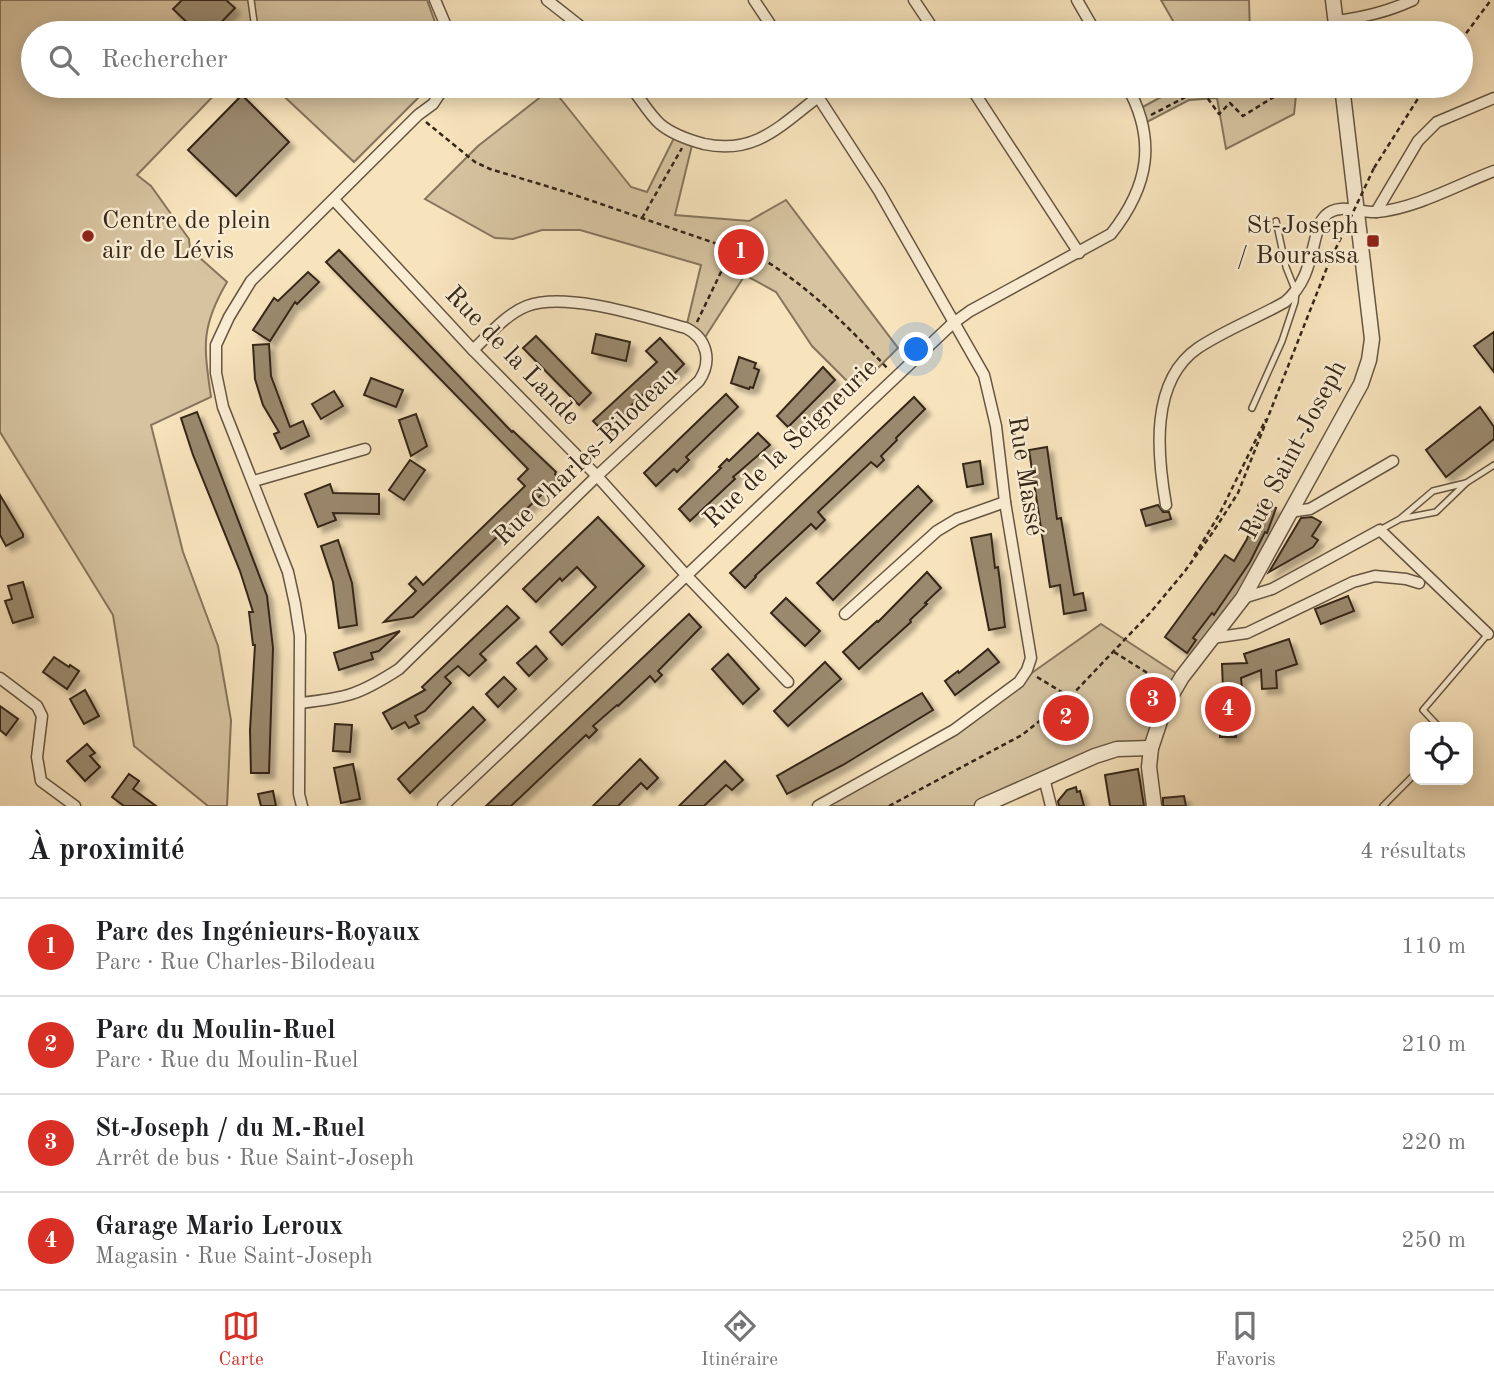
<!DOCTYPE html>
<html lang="fr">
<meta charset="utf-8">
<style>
body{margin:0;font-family:"Old Standard TT",serif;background:#f2f2f2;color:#202124}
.controls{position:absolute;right:21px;bottom:21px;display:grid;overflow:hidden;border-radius:14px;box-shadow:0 4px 18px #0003}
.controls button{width:63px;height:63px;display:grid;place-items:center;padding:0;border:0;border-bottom:2px solid #e0e0e0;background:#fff;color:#202124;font:35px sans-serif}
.you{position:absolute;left:917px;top:350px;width:24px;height:24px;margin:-18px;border:5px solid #fff;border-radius:50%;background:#1a73e8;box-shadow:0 0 0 10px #1a73e833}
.badge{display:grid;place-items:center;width:46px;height:46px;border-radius:50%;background:#d93025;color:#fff;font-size:23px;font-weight:700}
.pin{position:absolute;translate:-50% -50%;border:4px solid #fff;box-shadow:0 2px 7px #0006}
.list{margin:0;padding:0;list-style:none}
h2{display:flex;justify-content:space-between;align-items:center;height:91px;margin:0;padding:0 28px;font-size:30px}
h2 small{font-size:23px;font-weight:400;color:#757577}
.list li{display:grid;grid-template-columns:46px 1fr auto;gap:21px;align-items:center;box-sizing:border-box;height:98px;padding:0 28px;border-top:2px solid #e0e0e0}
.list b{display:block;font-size:26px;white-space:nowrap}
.list p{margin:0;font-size:23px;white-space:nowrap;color:#757577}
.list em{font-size:23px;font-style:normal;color:#757577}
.icon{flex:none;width:38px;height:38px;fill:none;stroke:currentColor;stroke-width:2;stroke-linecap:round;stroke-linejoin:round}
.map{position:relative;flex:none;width:1494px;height:806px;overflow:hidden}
.search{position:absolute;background:#fff;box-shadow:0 4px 18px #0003;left:21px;right:21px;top:21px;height:77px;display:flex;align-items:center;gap:18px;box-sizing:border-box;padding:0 24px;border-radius:38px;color:#757577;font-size:26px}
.sheet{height:483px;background:#fff}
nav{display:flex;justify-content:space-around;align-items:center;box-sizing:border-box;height:98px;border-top:2px solid #e0e0e0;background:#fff;font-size:19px;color:#757577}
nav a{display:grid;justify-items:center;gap:4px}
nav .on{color:#d93025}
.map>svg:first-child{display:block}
.green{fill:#d6c3a0;stroke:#86755c;stroke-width:2}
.building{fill:#9a896e;stroke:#362719;stroke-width:2;filter:url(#shadow)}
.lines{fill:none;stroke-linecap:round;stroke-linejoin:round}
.service-casing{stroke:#665642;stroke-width:8}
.minor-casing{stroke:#665642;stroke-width:13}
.tertiary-casing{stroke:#665642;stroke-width:17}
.path{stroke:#362719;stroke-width:2.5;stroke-dasharray:5 3.5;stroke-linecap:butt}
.service{stroke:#faedd3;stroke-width:5}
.minor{stroke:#faedd3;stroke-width:10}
.tertiary{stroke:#faedd3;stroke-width:14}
.path-bridge{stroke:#362719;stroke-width:2.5;stroke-dasharray:5 3.5;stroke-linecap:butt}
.poi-dot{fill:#8f2418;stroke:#faedd3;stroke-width:2.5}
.labels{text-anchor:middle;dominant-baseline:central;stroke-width:5;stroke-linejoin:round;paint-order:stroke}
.poi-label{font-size:26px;fill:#362719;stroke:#faedd3;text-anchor:start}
.street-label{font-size:26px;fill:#362719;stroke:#faedd3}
</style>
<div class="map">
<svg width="1494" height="806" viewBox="0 0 1494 806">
<defs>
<filter id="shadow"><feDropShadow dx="5.5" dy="5.5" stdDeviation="2" flood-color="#0004"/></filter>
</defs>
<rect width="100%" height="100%" fill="#f7e3bc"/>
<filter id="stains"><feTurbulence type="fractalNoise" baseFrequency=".00286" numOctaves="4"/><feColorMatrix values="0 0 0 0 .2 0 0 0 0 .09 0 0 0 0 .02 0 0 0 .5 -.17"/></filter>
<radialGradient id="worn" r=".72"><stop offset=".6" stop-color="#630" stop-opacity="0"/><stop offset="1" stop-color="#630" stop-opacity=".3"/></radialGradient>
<g class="green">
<path d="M0,0H427L439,33H33V86H223L137,175L151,186L189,239L190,249L227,282C200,328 204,347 211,397L151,425L183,552L218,646L231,720L227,806H208L134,746L113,615L0,432Z"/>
<path d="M1161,0H1249L1250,33H1180Z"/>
<path d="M1336,21L1337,33H1301L1303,27Z"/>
<path d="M273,86H430L354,162Z"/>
<path d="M1181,86H1297L1294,114L1226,149L1217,98L1189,100L1143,124L1139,109Z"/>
<path d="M552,88L631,187L647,192L676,134L693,141L675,215L749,221L786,200L898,348L856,390L812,346L776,292L745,275L702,342L686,328L701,265L580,230H542L513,239L495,238L425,199L478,146Z"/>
<path d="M1101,624L1182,677L1151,748H1133L982,806H818L897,763L1019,682Z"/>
</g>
<g class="building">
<path d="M182,0H226L235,8L211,33H198L173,9Z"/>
<path d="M242,95L289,142L236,196L188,150Z"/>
<path d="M339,250L512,432L513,431L556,472L555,474L559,478L413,617L384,622L416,591L409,584L416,577L423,585L525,486L518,479L528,469L326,262Z"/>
<path d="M308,272L319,282L297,304L295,302L270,341L253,330L274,298L278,301Z"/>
<path d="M1494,332V372L1474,346Z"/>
<path d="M596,334L630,342L626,361L592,353Z"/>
<path d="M536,336L591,393L579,405L523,348Z"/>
<path d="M660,338L684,364L671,377L667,373L627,409L628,411L605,433L593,421L657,362L646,351Z"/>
<path d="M269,344L271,376L290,427L303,421L309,436L281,449L274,434L279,432L263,405L255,379L253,345Z"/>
<path d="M739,357L756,363L754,368L759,370L753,388L750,387L749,389L731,383Z"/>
<path d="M823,367L835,380L788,427L777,416Z"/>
<path d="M371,378L403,390L396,407L364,395Z"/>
<path d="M334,391L343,406L321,419L312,404Z"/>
<path d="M726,394L738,407L686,457L689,460L677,472L674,469L656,486L644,473Z"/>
<path d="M914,397L925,409L896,438L897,440L881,456L884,460L877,467L871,462L818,512L825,520L816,529L811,524L755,576L756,577L745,588L730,573Z"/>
<path d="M1480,407L1494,427V439L1446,477L1426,450Z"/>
<path d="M197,412L267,596L273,648L269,773H251L250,730L255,645H253L249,612H253L240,571L193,455L181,418Z"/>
<path d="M416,414L427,446L411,456L399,420Z"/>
<path d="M758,433L770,445L733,477L735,479L690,521L679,509L721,468L719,467L727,459L729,461Z"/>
<path d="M1047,447L1057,519L1061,518L1074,595L1083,593L1086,610L1064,614L1060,585L1050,587L1029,450Z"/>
<path d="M410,460L425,470L404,500L389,490Z"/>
<path d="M980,461L983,484L967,487L963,464Z"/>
<path d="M330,484L333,493L379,494V514L333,513L336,520L318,527L305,494Z"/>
<path d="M918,486L932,501L833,600L817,583Z"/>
<path d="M0,495L23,534V537L6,546L0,535Z"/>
<path d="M1259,503L1276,508L1267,533L1265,532L1250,562L1214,615L1212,613L1193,638L1196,640L1187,653L1165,637L1225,555L1234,561L1247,539Z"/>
<path d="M1158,505L1163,512H1169L1171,519L1146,526L1141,510Z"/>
<path d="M598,517L644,566L562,645L550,632L596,587L577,567L562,581L560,578L536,602L523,589Z"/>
<path d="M1312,517L1321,522L1312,536L1318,540L1313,547L1269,572L1301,518Z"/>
<path d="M991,534L995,568L998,567L1000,582L1005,627L989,630L971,538Z"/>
<path d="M338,540L352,583L357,625L339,628L333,582L321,546Z"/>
<path d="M927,572L941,588L925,603L927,604L910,620L911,622L859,669L843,652L877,621L878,622Z"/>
<path d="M23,582L33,617L13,623L5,601L12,599L8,586Z"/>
<path d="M1348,596L1354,611L1321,624L1315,609Z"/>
<path d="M786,598L820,631L805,646L771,613Z"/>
<path d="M507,606L519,618L480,654L486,660L469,676L458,666L445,677L451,683L425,711L415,716L419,723L409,728L405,722L392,729L383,713L425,690L422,687Z"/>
<path d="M689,614L701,627L658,671L662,675L655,682L650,676L618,706L617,705L593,726L597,730L589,738L586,735L511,806H486Z"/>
<path d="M400,631L379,651L371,653L373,659L339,670L334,653Z"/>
<path d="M1289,639L1297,664L1276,671L1277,688L1262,689L1261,670L1241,678L1242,688L1223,689L1222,664L1247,663L1244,654Z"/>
<path d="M536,646L547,659L529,676L517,663Z"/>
<path d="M988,649L999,662L955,695L945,681L958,671L959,673Z"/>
<path d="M728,654L759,689L743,704L712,669Z"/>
<path d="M54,657L69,667L70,665L79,671L67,689L43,672Z"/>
<path d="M825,662L841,679L788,726L774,711Z"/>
<path d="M504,677L516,689L498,707L486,694Z"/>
<path d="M85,690L99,716L84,724L70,699Z"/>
<path d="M922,693L933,710L843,765L787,794L777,776Z"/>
<path d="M1214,701H1231L1232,724H1235L1236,737H1220V726H1215Z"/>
<path d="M0,706L18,719L6,735L0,730Z"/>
<path d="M473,707L485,720L410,793L398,779Z"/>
<path d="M335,724L352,725L350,752L333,751Z"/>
<path d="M87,744L95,753L90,756L100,767L85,781L67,761Z"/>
<path d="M640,759L658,778L647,789L641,783L618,806H593Z"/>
<path d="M725,761L743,780L732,790L726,785L704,806H679Z"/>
<path d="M353,764L360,799L341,803L334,768Z"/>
<path d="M1138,769L1144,806H1110L1105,775Z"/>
<path d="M129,774L139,781L133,789L156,806H124L112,797Z"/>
<path d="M1076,787L1077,792L1080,791L1084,806H1059L1058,801L1067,790Z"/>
<path d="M273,791L276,806H261L258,794Z"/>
<path d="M1184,796L1186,806H1163V798Z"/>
</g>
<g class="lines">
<g class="service-casing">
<g id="service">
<path d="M251,0L255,29"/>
<path d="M1252,408L1282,341L1295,302L1296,292L1286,267L1276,221"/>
<path d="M1466,483L1494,465"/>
<path d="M1380,530L1400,519L1433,491L1466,483L1436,512L1400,519"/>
<path d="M1439,727L1423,710L1488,634"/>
<path d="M1383,806L1415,774"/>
</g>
</g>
<g class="minor-casing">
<g id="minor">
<path d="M435,0L449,33"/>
<path d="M547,0L589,33"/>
<path d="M754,0L776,33"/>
<path d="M914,0L936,33"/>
<path d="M1077,0L1096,33"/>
<path d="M1336,21C1364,17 1387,12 1413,0"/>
<path d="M630,86C640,98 649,114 660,124C672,134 689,140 704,144C755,155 780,126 818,97"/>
<path d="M811,86L879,191L984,375L996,426L1005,502L1031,658L1027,670L1019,682L954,730L818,806"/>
<path d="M970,86L1079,253"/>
<path d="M334,200L473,350L597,476L686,575L788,682"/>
<path d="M1376,212L1418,141L1437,122L1494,98"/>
<path d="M254,481L365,449"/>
<path d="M1166,505C1157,454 1150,381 1198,348C1225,330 1257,318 1285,302C1305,285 1309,265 1315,240C1317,232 1319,222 1325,216C1338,202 1360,213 1377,212C1417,208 1457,185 1494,171"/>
<path d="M1289,512L1310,509L1393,461"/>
<path d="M1243,598L1272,589L1380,530L1488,634"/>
<path d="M845,614L937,531L957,519L1005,502"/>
<path d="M1212,638L1247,633L1353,582L1375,576L1406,579L1419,583"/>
<path d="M0,678L37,706L42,716L37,757L41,781L75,806"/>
<path d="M300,703C346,698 359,695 399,669L597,476L699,381C712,362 708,339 686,328C645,317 566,291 527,306C506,314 489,335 473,350"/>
<path d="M1044,778L1051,806"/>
<path d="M302,806L299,794L300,636L295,604L288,572L223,407L216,373V345L229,317L251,281L418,115L433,104L445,86"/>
<path d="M443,806L952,324L970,311L1111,234C1149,186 1157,140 1127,86"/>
</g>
</g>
<g class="tertiary-casing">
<g id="tertiary">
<path d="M1333,0L1337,33"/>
<path d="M982,806L1095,756L1117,749L1151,748"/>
<path d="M1154,806L1149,767L1151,748L1165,706L1182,677L1243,598L1361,384L1369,360L1372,339L1342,86"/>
</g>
</g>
<g class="path">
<path d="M1461,40L1491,0"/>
<path d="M1151,115L1201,89L1219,114L1230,103L1243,116L1285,90L1287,86"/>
<path d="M426,122L475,162L490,169L566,192L764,260C812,289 850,329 889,370"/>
<path d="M1374,168L1426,86"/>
<path d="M642,218L682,148"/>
<path d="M697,322L732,249"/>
<path d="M1194,556L1219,515L1266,419"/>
<path d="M1114,652L1165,684"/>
<path d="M1037,677L1070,697"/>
<path d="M889,806L1022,735L1070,697L1150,613L1185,571L1213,532L1238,493L1328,265"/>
</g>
<use href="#service" class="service"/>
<use href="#minor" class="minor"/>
<use href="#tertiary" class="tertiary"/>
<path class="path-bridge" d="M1328,265L1374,168"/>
</g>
<g class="poi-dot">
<circle cx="88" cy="236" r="7"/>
<rect x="1366" y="234" width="14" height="14" rx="3.5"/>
</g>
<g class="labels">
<g class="poi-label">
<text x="102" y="221">Centre de plein<tspan x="102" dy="30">air de Lévis</tspan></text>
<text x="1359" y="226" text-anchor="end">St-Joseph<tspan x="1359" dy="30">/ Bourassa</tspan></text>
</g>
<g class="street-label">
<text transform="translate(512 356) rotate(46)">Rue de la Lande</text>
<text transform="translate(791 444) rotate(-44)">Rue de la Seigneurie</text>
<text transform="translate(1294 450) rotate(-62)">Rue Saint-Joseph</text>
<text transform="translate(586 457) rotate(-44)">Rue Charles-Bilodeau</text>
<text transform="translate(1025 476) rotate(81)">Rue Massé</text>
</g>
</g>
<rect width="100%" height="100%" filter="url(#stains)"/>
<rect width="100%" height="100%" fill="url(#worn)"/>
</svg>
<div class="controls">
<button><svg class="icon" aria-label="locate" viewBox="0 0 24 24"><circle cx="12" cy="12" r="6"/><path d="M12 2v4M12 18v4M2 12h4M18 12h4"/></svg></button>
</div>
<div class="you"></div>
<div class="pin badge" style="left:741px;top:252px">1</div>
<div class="pin badge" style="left:1066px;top:718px">2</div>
<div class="pin badge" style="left:1153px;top:700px">3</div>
<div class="pin badge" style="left:1228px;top:709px">4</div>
<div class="search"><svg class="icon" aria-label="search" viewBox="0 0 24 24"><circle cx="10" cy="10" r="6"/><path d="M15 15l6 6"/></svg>Rechercher</div>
</div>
<section class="sheet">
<h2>À proximité<small>4 résultats</small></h2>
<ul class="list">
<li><span class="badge">1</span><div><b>Parc des Ingénieurs-Royaux</b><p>Parc · Rue Charles-Bilodeau</p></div><em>110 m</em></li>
<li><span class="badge">2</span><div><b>Parc du Moulin-Ruel</b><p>Parc · Rue du Moulin-Ruel</p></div><em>210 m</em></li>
<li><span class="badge">3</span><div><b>St-Joseph / du M.-Ruel</b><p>Arrêt de bus · Rue Saint-Joseph</p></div><em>220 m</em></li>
<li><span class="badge">4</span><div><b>Garage Mario Leroux</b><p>Magasin · Rue Saint-Joseph</p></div><em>250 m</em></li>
</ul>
</section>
<nav>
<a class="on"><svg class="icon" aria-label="map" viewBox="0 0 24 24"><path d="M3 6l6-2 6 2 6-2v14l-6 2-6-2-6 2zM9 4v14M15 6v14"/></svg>Carte</a>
<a><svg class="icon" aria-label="directions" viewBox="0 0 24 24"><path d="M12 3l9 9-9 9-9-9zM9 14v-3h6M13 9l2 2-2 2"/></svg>Itinéraire</a>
<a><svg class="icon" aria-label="saved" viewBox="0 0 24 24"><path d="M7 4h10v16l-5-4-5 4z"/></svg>Favoris</a>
</nav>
